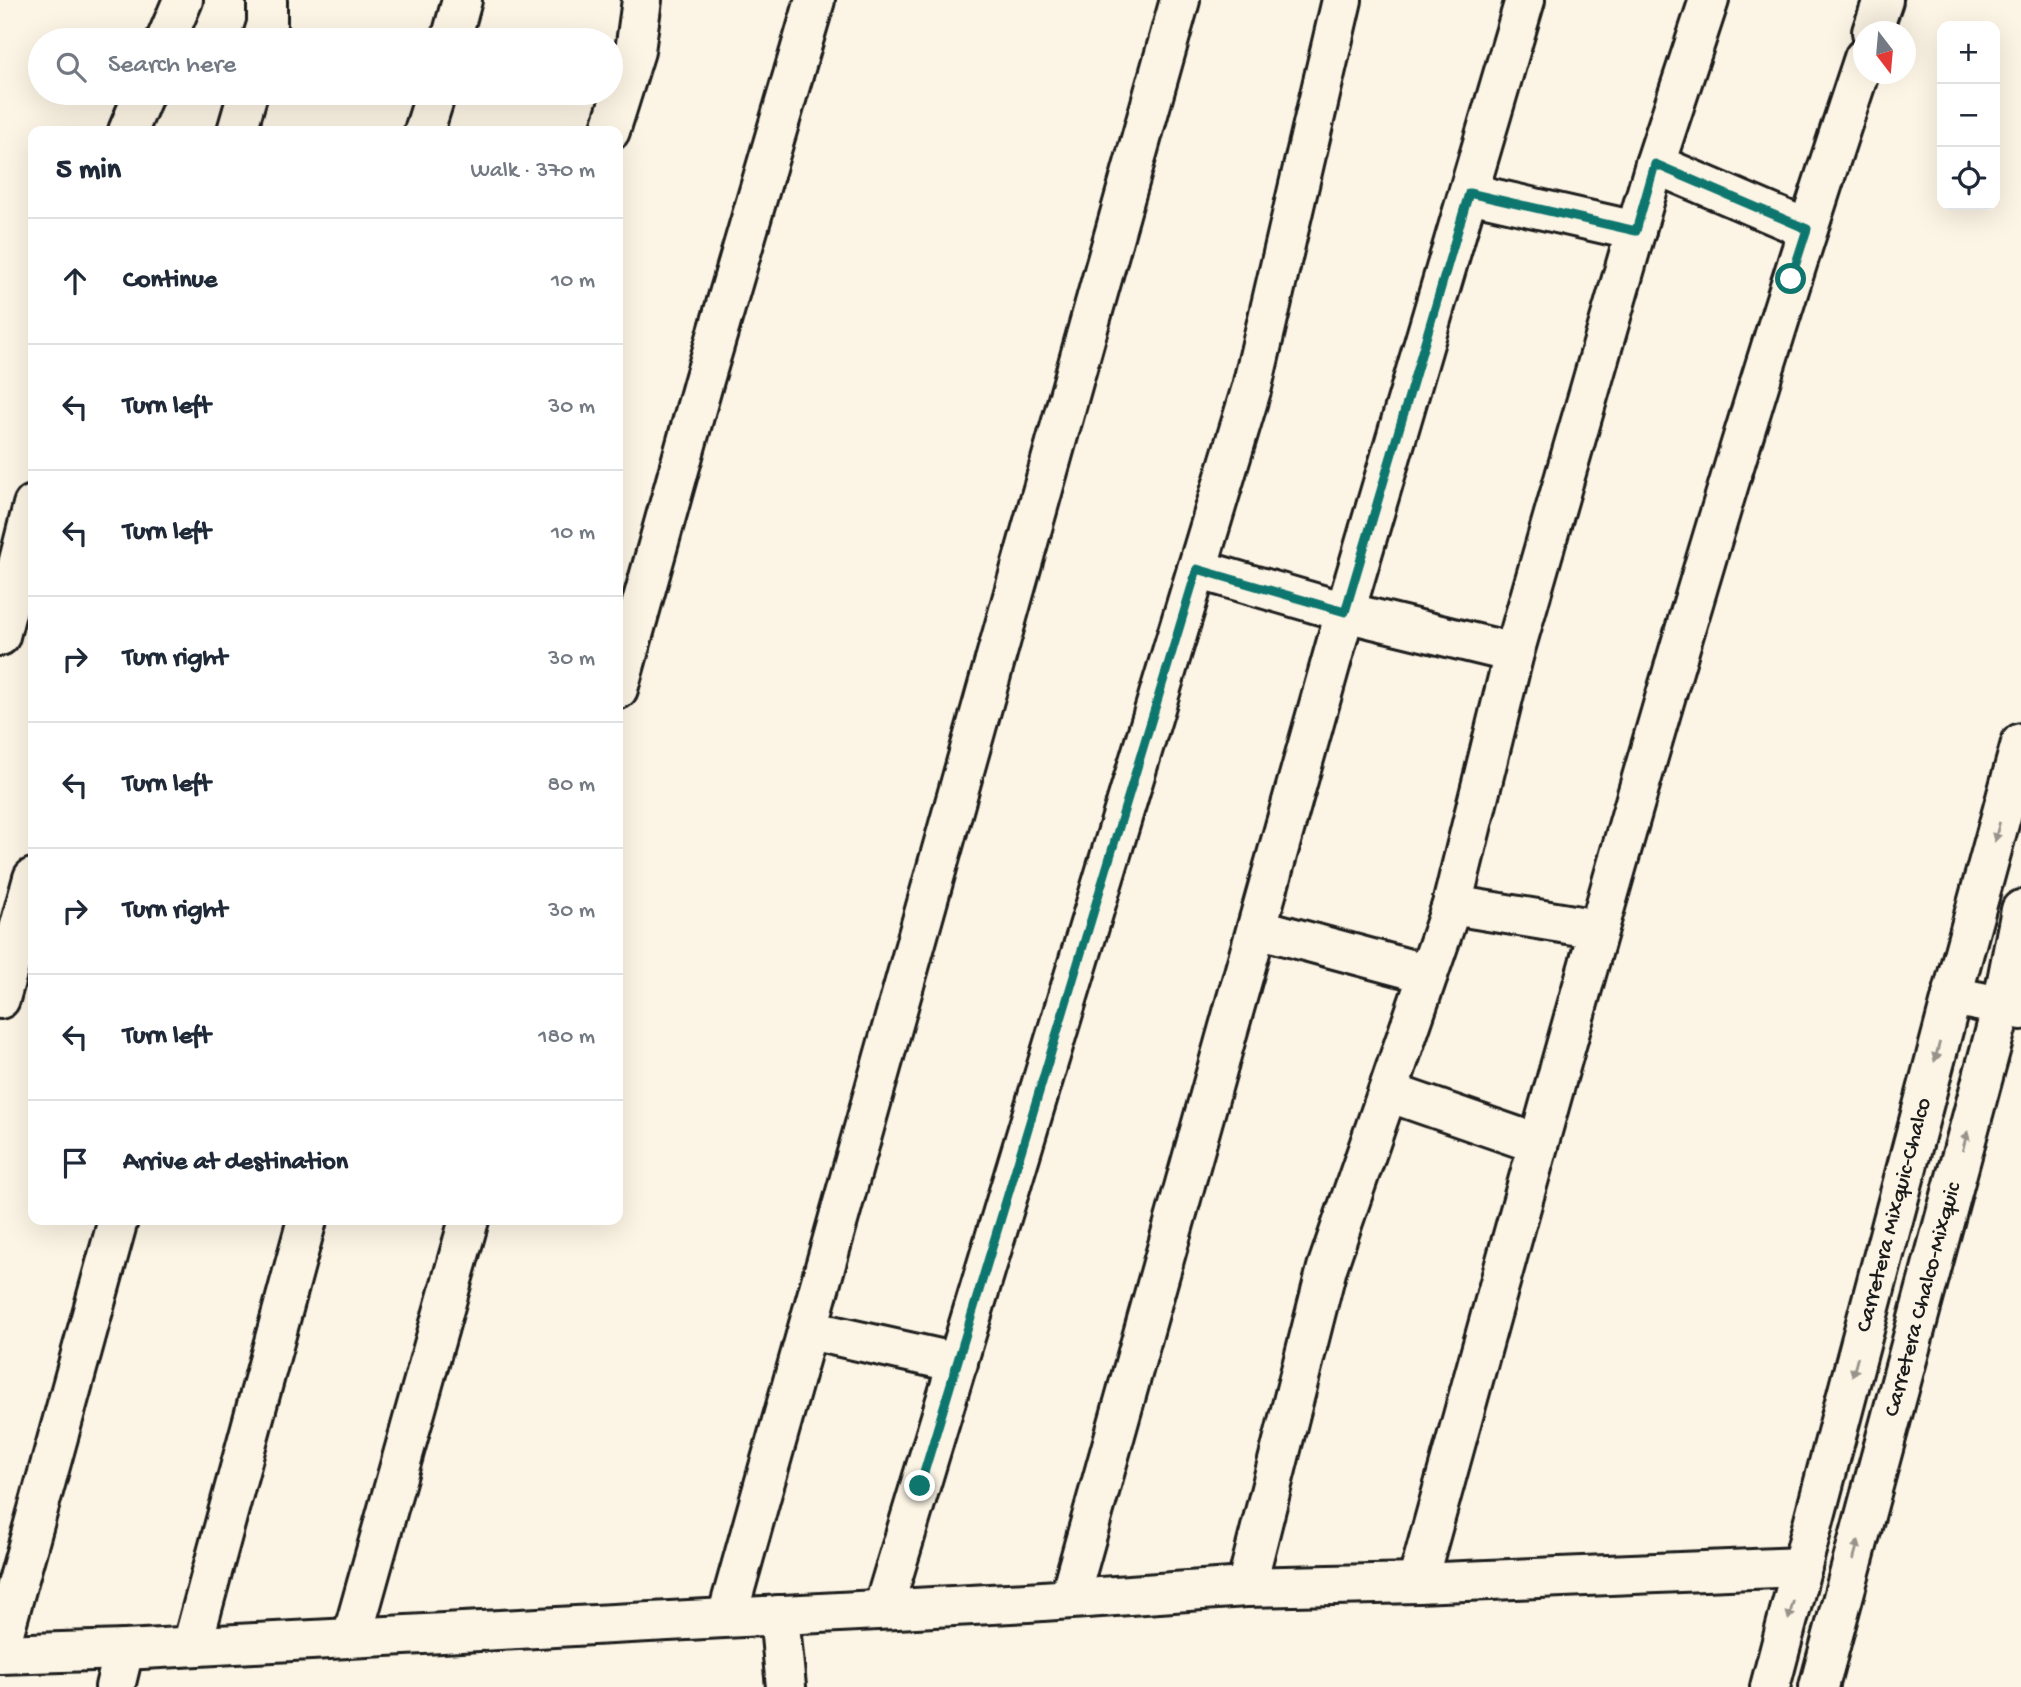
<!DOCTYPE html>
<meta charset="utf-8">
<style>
body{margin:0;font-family:"Gochi Hand",sans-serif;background:#f2f2f3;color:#1f2937}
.controls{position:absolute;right:21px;top:21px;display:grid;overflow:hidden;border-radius:14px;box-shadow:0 7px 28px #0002}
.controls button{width:63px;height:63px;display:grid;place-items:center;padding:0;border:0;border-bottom:2px solid #e0e1e3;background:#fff;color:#1f2937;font:35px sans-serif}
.compass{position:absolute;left:1853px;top:21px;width:63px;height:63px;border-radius:50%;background:#fff;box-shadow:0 7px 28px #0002;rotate:164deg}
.stop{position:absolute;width:21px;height:21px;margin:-16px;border:5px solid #0f766e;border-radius:50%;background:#fff}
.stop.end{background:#0f766e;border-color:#fff;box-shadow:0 2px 7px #0008}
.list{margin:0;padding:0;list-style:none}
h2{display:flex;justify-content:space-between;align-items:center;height:91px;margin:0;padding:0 28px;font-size:30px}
h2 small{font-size:23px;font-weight:400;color:#747a83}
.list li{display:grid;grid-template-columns:46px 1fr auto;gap:21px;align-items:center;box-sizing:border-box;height:126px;padding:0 28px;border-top:2px solid #e0e1e3}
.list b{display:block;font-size:26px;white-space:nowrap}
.list em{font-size:23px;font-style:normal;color:#747a83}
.icon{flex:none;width:38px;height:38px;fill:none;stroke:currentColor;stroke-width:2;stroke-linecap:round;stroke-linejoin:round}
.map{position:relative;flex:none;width:2021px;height:1687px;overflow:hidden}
.search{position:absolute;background:#fff;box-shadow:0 7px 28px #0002;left:28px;top:28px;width:595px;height:77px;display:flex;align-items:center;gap:18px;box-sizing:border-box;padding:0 24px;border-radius:38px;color:#747a83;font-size:26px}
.panel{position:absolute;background:#fff;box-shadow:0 7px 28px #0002;left:28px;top:126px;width:595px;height:1099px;border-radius:14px}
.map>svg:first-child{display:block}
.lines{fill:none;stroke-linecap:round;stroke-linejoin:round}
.minor-casing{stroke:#1c1c1c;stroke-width:44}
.secondary-casing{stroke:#1c1c1c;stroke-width:44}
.minor{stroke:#fcf5e5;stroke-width:38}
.secondary{stroke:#fcf5e5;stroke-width:38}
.oneway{fill:#97938b}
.route{stroke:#0f766e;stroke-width:9}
.labels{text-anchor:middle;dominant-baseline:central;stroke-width:5;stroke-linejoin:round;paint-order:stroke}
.street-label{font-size:23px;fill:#1c1c1c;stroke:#fcf5e5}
</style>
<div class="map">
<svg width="2021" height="1687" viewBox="0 0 2021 1687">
<rect width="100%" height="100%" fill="#fcf5e5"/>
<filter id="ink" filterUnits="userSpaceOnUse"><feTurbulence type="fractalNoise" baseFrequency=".0143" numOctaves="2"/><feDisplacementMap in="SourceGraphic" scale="14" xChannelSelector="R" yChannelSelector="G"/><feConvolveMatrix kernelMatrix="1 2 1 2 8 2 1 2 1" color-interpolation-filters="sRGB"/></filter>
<g filter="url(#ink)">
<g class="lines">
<g class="minor-casing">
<g id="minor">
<path d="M1872,32L1883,0"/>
<path d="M166,40L183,0"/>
<path d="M262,40L267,24V0"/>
<path d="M451,40L462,0"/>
<path d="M128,131L144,93"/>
<path d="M237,131L248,93"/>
<path d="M424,131L436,93"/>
<path d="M610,131L635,51L642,0"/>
<path d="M1655,164L1807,229"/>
<path d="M1469,193L1636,231"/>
<path d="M1197,569L1345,612L1514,653"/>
<path d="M0,636L33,505"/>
<path d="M618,689L704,380L815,0"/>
<path d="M1452,905L1598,929"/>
<path d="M1257,928L1428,974"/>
<path d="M1952,996L2021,1010"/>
<path d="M0,999L33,878"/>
<path d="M1388,1092L1538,1144"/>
<path d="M809,1330L958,1363"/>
<path d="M1417,1583C1558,1073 1696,561 1864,58"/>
<path d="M1246,1587L1327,1268L1452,905L1514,653L1655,164L1709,0"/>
<path d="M1069,1599L1345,612L1525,0"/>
<path d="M883,1609L1252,387L1342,0"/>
<path d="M779,1615L786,1687"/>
<path d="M727,1617L1180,0"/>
<path d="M352,1637L469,1220"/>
<path d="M192,1646L307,1220"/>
<path d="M0,1647L118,1220"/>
<path d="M0,1654L124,1650L1028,1602L1246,1587L1417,1583L1802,1567"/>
<path d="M115,1687L124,1650"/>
</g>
</g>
<g class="secondary-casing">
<g id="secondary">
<path id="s1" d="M1770,1687L1952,996L2021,743"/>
<path id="s2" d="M1819,1687L2002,1006L2021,910"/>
</g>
</g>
<use href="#minor" class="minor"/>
<use href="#secondary" class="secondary"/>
</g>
<defs><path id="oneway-solid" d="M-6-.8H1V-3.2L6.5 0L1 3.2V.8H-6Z" transform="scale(1.75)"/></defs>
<g class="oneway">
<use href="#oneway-solid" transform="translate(1997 832) rotate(105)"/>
<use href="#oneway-solid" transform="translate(1937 1052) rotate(105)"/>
<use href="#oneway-solid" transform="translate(1965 1141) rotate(-75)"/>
<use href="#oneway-solid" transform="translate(1855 1367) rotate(105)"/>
<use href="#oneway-solid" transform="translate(1856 1550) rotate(-75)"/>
<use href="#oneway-solid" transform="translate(1791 1610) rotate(105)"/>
</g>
</g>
<g class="lines" filter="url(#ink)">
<path class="route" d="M920,1486L1197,569L1345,612L1469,193L1636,231L1655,164L1807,229L1791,279"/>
</g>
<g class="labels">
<g class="street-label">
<text stroke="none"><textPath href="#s1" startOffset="488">Carretera Mixquic-Chalco</textPath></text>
<text stroke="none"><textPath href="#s2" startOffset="401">Carretera Chalco-Mixquic</textPath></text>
</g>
</g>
</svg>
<div class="controls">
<button>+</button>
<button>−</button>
<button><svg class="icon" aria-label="locate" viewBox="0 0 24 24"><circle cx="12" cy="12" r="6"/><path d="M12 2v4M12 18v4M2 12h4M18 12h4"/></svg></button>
</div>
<svg class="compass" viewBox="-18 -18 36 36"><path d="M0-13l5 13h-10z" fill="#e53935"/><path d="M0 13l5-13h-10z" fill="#747a83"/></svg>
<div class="stop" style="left:1791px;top:279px"></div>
<div class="stop end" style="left:920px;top:1486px"></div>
<div class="search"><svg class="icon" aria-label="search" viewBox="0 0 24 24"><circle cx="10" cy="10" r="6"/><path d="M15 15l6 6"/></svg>Search here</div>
<section class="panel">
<h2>5 min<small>Walk · 370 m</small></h2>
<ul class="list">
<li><svg class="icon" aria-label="ahead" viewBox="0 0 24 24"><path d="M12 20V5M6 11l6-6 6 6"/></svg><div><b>Continue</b></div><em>10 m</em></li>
<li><svg class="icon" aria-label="left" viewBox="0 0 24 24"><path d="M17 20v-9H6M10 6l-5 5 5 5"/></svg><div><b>Turn left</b></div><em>30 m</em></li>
<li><svg class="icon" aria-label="left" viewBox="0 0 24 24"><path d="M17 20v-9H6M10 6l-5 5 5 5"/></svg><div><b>Turn left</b></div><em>10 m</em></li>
<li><svg class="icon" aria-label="right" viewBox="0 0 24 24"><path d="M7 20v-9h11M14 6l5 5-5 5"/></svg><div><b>Turn right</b></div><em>30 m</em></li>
<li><svg class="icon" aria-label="left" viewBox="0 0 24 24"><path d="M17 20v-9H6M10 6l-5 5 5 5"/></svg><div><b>Turn left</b></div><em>80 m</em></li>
<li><svg class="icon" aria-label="right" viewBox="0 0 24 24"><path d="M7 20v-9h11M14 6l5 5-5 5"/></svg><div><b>Turn right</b></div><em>30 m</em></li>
<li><svg class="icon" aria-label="left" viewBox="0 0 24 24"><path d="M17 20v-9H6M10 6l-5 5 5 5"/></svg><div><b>Turn left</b></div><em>180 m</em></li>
<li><svg class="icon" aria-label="arrive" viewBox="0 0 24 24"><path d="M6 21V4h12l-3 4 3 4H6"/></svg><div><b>Arrive at destination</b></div></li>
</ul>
</section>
</div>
